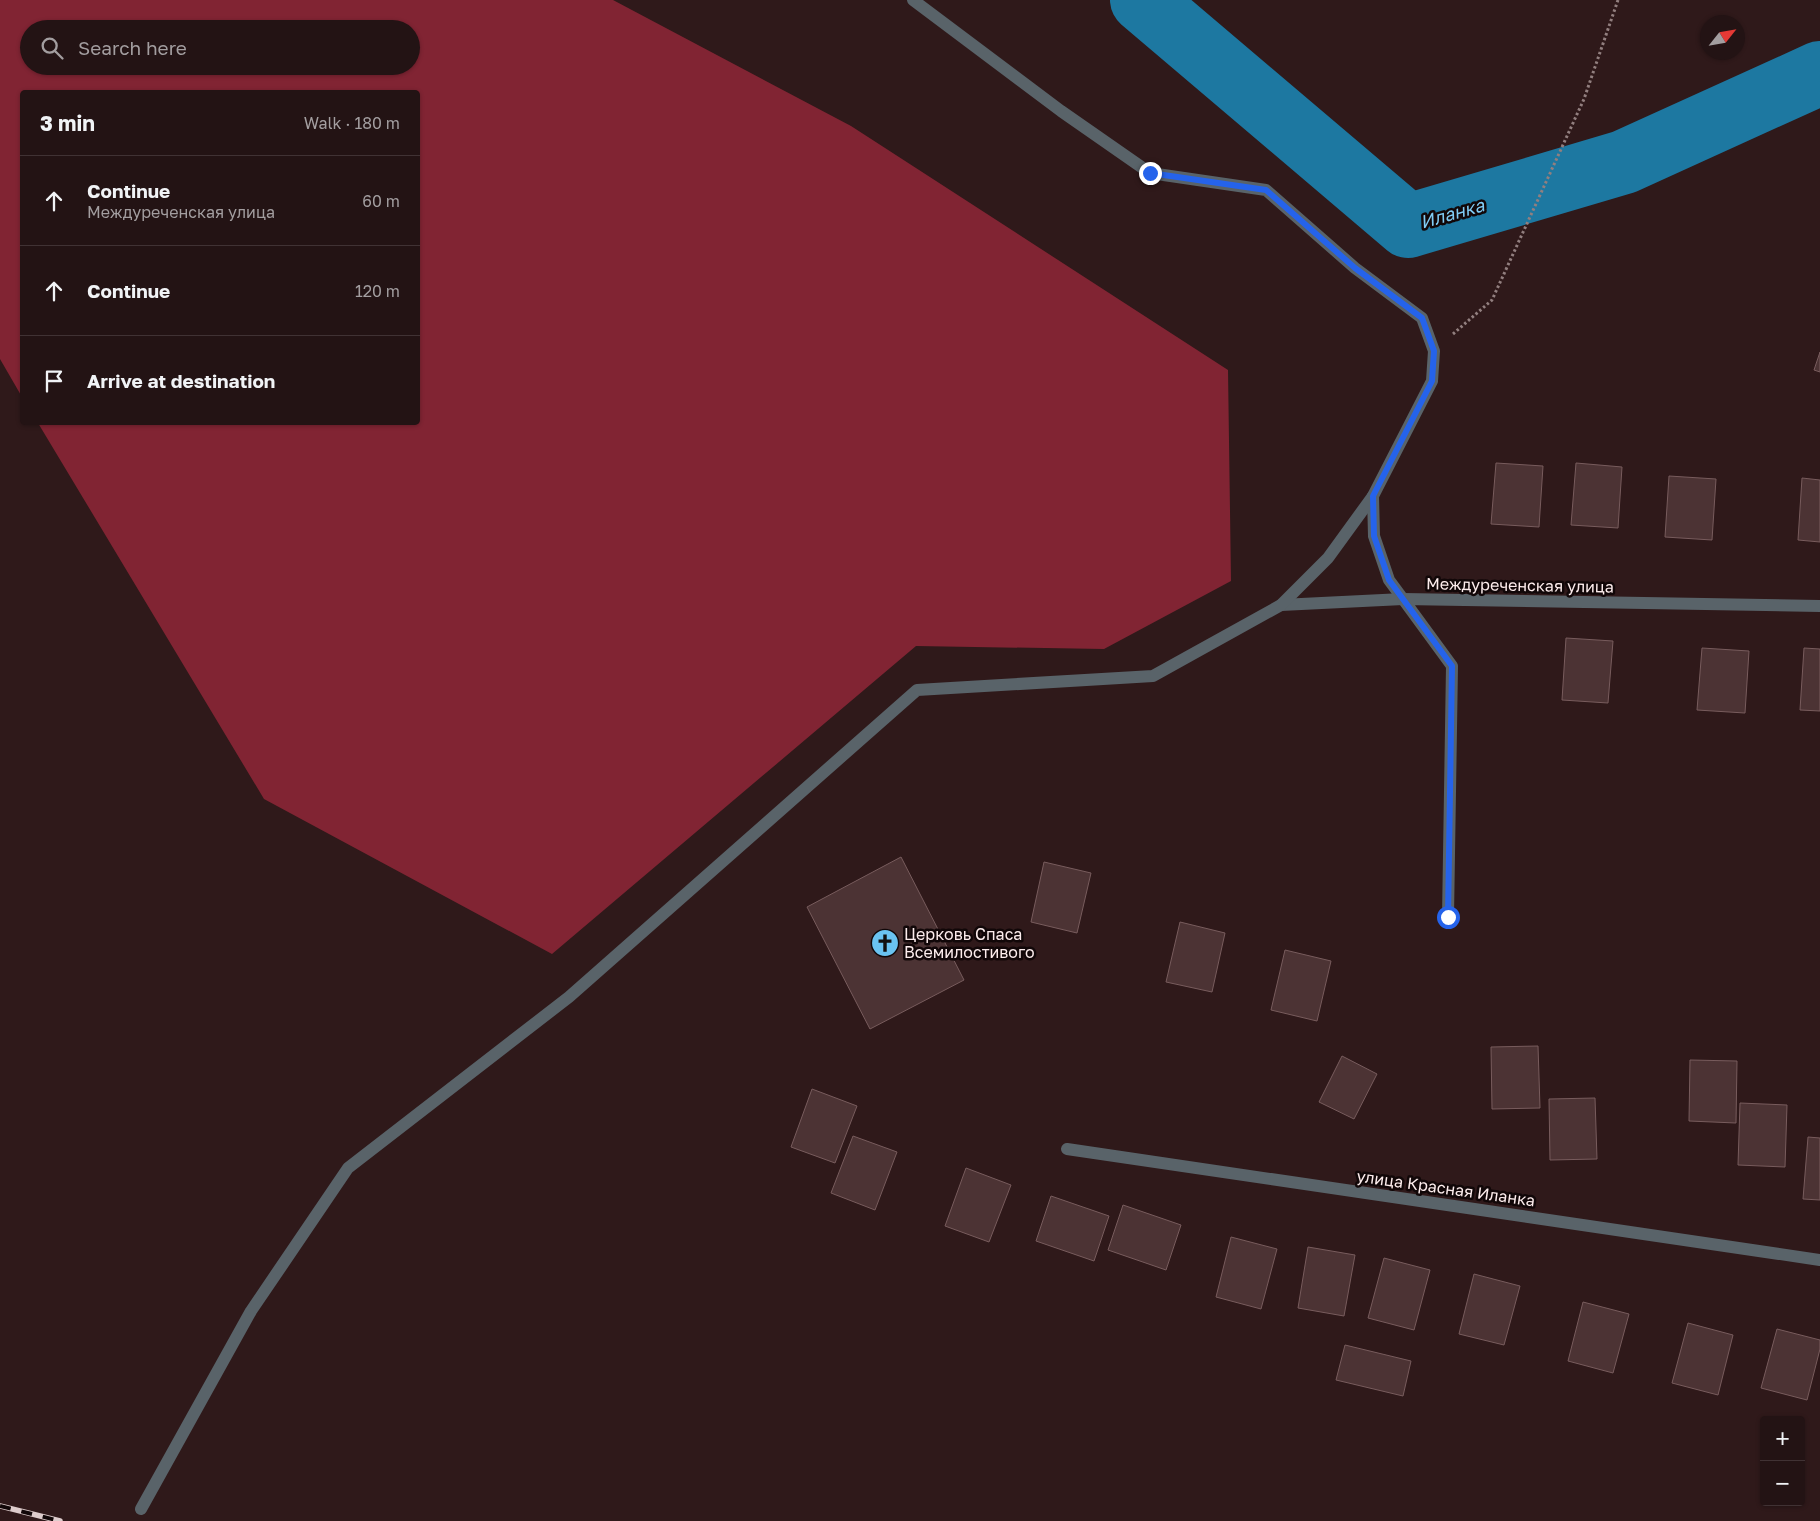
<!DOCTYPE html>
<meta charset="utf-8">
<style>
body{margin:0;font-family:"Golos Text",sans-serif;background:#2f2022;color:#f1f3f6}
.controls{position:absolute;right:15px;bottom:15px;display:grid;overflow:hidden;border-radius:5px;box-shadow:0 1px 4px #0004}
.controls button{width:45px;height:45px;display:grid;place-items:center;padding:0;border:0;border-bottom:1px solid #403234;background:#231314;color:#f1f3f6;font:25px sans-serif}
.compass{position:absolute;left:1700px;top:15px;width:45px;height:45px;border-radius:50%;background:#231314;box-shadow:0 1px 4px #0004;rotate:59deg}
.stop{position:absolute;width:15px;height:15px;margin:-11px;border:4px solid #2563eb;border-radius:50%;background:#fff}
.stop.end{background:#2563eb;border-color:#fff;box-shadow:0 1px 5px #0008}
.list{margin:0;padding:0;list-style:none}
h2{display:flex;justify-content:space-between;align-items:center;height:65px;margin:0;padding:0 20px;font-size:21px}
h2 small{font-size:16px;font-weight:400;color:#a39ea0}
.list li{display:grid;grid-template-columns:32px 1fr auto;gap:15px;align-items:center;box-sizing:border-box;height:90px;padding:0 20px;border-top:1px solid #403234}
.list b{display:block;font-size:19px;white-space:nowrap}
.list p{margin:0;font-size:16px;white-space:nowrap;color:#a39ea0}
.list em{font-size:16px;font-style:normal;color:#a39ea0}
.icon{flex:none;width:28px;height:28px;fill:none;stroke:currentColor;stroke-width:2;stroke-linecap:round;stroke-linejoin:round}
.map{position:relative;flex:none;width:1820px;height:1521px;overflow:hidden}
.search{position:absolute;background:#231314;box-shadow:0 1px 4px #0004;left:20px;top:20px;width:400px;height:55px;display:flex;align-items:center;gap:12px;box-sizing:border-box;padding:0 18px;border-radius:28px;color:#a39ea0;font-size:19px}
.panel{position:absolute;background:#231314;box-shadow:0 1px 4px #0004;left:20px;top:90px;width:400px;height:335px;border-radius:5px}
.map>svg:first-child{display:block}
.forest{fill:#812433;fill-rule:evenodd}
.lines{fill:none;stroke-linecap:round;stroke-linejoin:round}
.river{stroke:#1d78a1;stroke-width:64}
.building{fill:#4c3334;stroke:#785c5d}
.path{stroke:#927f7f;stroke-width:3;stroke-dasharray:2.5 2.5;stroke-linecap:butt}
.service{stroke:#596369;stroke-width:12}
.minor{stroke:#596369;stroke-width:12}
.rail-casing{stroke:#dcc;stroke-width:5.5}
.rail{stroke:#110708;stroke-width:4;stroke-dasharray:11;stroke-linecap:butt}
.route{stroke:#2563eb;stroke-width:6}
.labels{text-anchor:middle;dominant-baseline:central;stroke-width:5;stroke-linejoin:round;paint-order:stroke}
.street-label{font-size:16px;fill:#fdeded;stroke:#110708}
.poi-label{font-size:16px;fill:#fdeded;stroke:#110708;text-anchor:start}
.water-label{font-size:18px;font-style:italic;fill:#80ccf4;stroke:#110708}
</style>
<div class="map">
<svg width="1820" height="1521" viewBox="0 0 1820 1521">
<rect width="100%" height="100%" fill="#2f191a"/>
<path class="forest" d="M0,0H613L851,126L1228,370L1231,581L1104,649L916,646L552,954L264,799L38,423L418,422V92H22V397L0,359ZM29,29H411V66H29Z"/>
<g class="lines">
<path class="river" d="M1142,0L1408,226L1624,162L1820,73"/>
</g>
<g class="building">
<path d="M1820,352V372L1814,370Z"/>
<path d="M1496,463L1543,466L1539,527L1491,524Z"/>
<path d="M1576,463L1622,467L1618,528L1571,525Z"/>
<path d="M1669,476L1716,479L1712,540L1665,537Z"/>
<path d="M1802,478L1820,480V542L1798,540Z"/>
<path d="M1566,638L1613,641L1608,703L1562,700Z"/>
<path d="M1702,648L1749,651L1745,713L1697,710Z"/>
<path d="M1804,648L1820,649V711L1800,710Z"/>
<path d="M901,857L964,980L870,1029L807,907Z"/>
<path d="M1044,862L1091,873L1077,933L1031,922Z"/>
<path d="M1180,922L1225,933L1212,992L1166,982Z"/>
<path d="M1285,950L1331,961L1317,1021L1271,1010Z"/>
<path d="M1538,1046L1540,1108L1492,1109L1491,1047Z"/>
<path d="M1342,1056L1377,1074L1354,1119L1319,1102Z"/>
<path d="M1690,1060L1737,1061L1736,1123L1689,1121Z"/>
<path d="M812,1089L857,1106L835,1163L791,1147Z"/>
<path d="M1595,1098L1597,1159L1550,1160L1549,1099Z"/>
<path d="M1740,1103L1787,1105L1785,1167L1738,1165Z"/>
<path d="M853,1136L897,1152L875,1210L831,1193Z"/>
<path d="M1808,1137L1820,1138V1200L1803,1199Z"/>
<path d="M966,1168L1011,1185L989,1242L945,1226Z"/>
<path d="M1051,1196L1109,1216L1094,1261L1036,1241Z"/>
<path d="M1123,1205L1181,1225L1166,1270L1108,1250Z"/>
<path d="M1231,1237L1277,1249L1261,1309L1216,1297Z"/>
<path d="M1308,1247L1355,1255L1344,1316L1298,1308Z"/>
<path d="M1384,1258L1430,1270L1414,1330L1368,1318Z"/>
<path d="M1474,1274L1520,1286L1504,1345L1459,1334Z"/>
<path d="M1583,1302L1629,1314L1613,1373L1568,1361Z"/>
<path d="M1688,1323L1733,1335L1718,1395L1672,1383Z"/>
<path d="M1777,1329L1820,1340V1349L1807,1400L1761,1388Z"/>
<path d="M1345,1345L1411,1361L1403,1396L1336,1380Z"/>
</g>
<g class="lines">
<path class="path" d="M1453,334L1492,300L1584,99L1618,0"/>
<g class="service">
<path d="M913,0L1061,111L1150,173L1266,190L1355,268L1422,318L1434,351L1432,381L1373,496L1374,536L1389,580L1403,599"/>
<path d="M1281,605L1403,599"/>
<path d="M141,1509L251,1311L348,1168L569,997L917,690L1153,676L1281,605L1328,558L1373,496"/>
</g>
<g class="minor">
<path d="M1448,917L1452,666L1403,599L1820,606"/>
<path d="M1067,1149L1820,1260"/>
</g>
<g class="rail-casing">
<path id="rail" d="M0,1506L60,1521"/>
</g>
<use href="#rail" class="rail"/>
</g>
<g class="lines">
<path class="route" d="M1150,173L1266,190L1355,268L1422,318L1434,351L1432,381L1373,496L1374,536L1389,580L1452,666L1448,917"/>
</g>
<defs>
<g id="church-disc" transform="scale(1.4375)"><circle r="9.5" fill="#6ac3f1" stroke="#110708"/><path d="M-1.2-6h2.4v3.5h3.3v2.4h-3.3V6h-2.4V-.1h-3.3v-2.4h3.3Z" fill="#111"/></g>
</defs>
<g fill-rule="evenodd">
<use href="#church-disc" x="885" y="943"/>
</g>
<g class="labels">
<g class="street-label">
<text transform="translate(1520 585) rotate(1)">Междуреченская улица</text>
<text transform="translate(1446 1188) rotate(8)">улица Красная Иланка</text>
</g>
<g class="poi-label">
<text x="904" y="934">Церковь Спаса<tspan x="904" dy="18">Всемилостивого</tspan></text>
</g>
<g class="water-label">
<text transform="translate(1452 213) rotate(-16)">Иланка</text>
</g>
</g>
</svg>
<div class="controls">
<button>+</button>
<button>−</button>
</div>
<svg class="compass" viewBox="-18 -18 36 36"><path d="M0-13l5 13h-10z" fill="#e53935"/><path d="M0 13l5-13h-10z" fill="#a39ea0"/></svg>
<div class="stop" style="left:1448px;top:917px"></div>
<div class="stop end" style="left:1150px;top:173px"></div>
<div class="search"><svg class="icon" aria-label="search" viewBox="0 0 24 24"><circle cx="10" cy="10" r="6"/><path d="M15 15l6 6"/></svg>Search here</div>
<section class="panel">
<h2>3 min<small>Walk · 180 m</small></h2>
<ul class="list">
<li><svg class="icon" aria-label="ahead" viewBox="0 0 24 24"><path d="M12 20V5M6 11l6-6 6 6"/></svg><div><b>Continue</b><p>Междуреченская улица</p></div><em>60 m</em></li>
<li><svg class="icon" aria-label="ahead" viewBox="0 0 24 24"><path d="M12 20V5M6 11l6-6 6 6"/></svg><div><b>Continue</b></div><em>120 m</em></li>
<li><svg class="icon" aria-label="arrive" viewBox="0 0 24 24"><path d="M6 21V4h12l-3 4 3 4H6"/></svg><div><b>Arrive at destination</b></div></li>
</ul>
</section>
</div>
